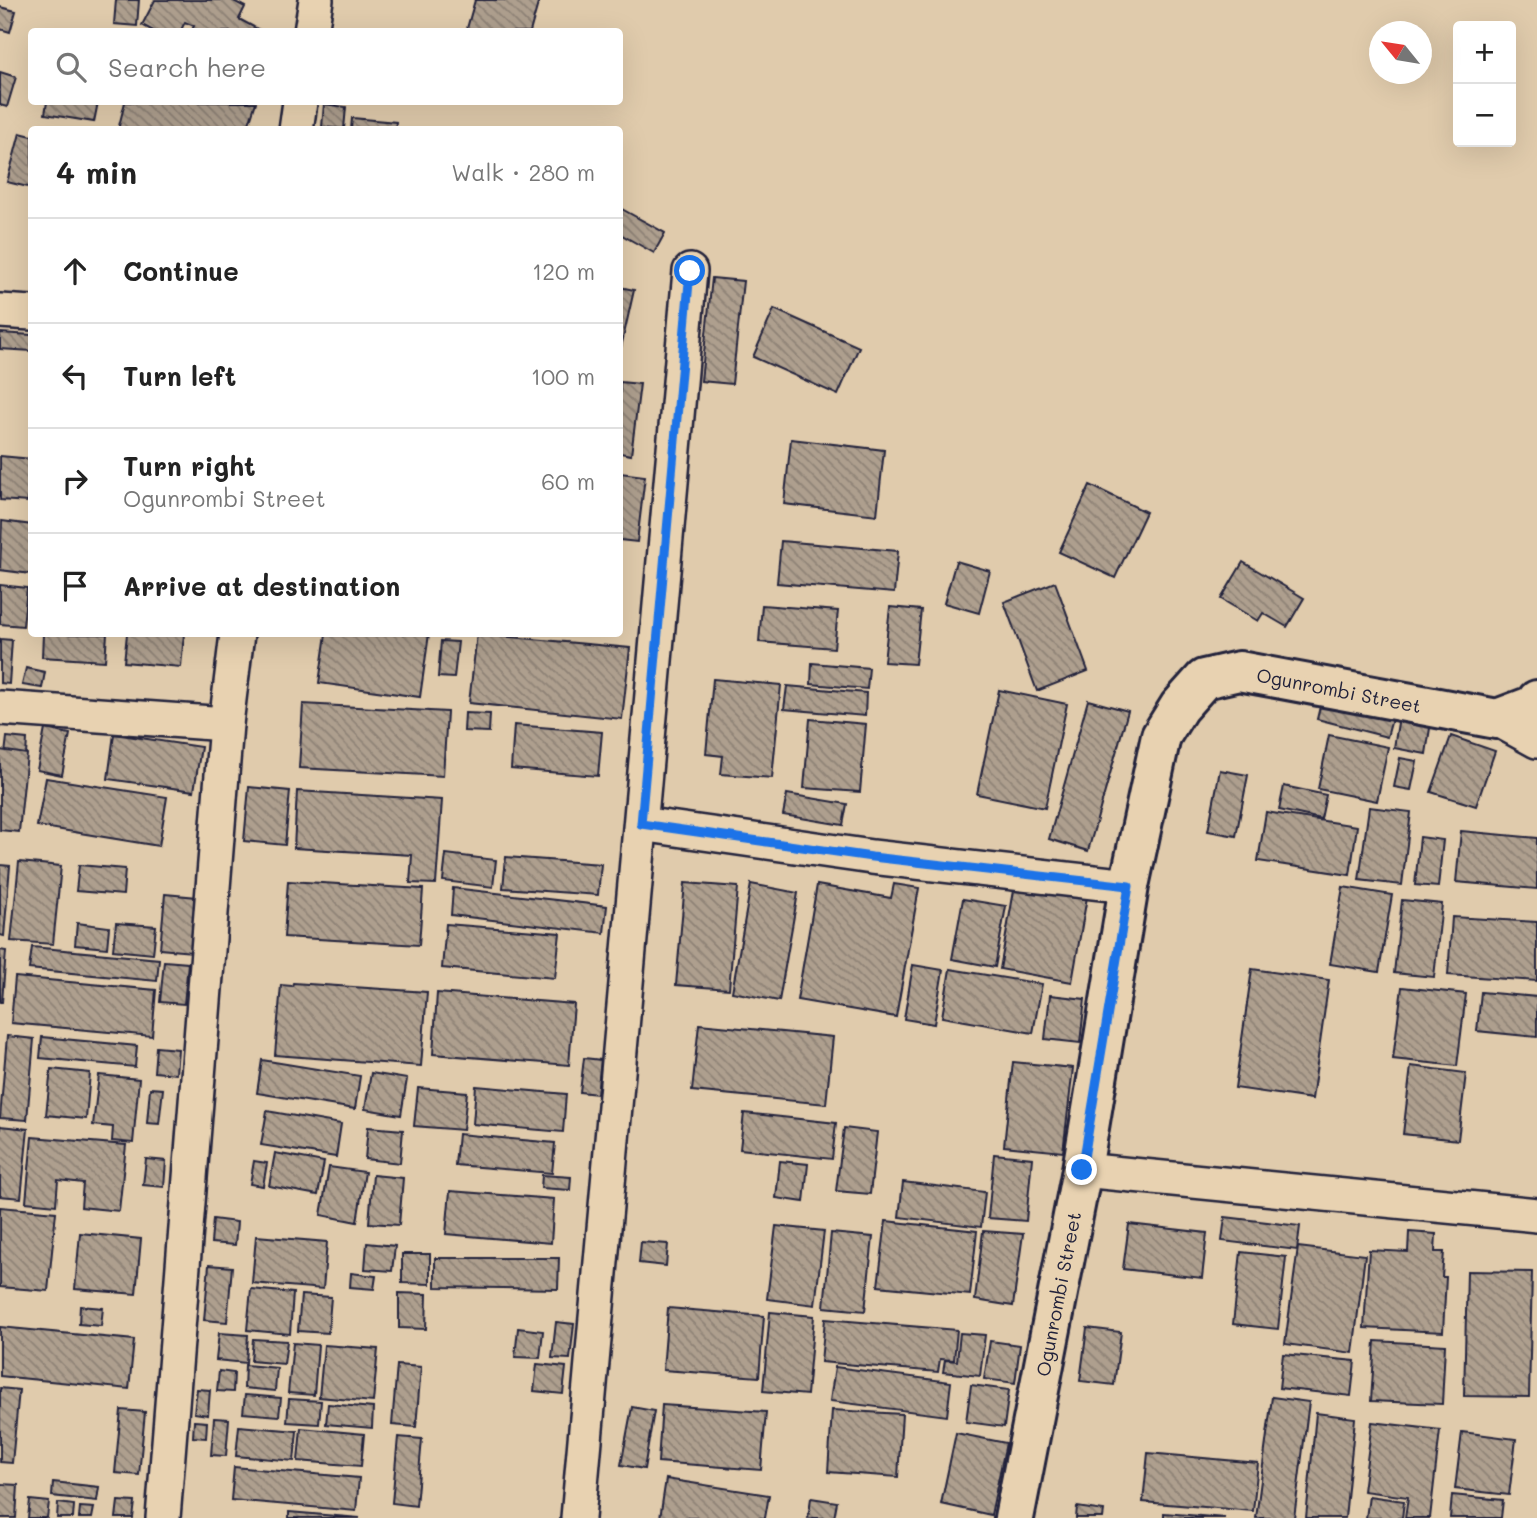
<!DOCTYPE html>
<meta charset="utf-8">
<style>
body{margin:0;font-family:Mali,sans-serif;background:#f2f2f2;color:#222}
.controls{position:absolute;right:21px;top:21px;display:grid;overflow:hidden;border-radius:7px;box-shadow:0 7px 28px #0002}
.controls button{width:63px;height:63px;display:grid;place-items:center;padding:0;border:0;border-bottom:2px solid #e0e0e0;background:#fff;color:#222;font:35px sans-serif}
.compass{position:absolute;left:1369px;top:21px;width:63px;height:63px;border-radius:50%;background:#fff;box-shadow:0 7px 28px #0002;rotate:300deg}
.stop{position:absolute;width:21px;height:21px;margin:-16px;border:5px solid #1a73e8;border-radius:50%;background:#fff}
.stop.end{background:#1a73e8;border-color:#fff;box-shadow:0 2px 7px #0008}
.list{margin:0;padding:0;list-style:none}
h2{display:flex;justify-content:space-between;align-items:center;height:91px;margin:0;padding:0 28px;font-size:30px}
h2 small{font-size:23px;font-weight:400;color:#767676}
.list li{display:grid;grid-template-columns:46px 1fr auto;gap:21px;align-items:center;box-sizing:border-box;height:105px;padding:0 28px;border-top:2px solid #e0e0e0}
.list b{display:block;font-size:26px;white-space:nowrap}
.list p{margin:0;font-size:23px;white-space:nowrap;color:#767676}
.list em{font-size:23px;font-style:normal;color:#767676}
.icon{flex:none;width:38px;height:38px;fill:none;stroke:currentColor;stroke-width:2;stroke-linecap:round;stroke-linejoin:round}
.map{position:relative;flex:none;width:1537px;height:1518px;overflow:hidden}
.search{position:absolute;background:#fff;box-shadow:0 7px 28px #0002;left:28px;top:28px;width:595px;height:77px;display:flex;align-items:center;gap:18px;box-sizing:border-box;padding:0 24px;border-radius:7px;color:#767676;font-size:26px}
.panel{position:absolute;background:#fff;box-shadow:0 7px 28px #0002;left:28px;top:126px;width:595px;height:511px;border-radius:7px}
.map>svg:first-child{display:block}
.building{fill:url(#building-back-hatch);stroke:#22223b;stroke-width:2}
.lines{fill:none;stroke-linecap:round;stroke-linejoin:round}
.street-casing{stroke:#22223b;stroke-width:38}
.secondary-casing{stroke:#22223b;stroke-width:44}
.street{stroke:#e8d2b1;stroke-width:33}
.secondary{stroke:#e8d2b1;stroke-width:38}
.route{stroke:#1a73e8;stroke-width:9}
.labels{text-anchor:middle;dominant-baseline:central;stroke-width:6;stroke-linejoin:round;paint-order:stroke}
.street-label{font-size:19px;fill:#22223b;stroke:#e8d2b1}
</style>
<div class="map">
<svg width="1537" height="1518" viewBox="0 0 1537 1518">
<defs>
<pattern id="building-back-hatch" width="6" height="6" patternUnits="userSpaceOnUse" patternTransform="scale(1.75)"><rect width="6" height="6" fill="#ae9f8e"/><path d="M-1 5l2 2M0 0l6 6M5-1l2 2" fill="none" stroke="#8d8175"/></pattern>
</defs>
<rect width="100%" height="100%" fill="#e0cbac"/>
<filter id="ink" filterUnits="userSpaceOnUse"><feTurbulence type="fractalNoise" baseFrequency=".0143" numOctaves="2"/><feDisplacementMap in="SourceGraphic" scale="14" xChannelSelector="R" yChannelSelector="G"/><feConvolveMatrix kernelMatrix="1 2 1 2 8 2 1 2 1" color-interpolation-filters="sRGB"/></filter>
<g filter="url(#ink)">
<g class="building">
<path d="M116,0H139L137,26L114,24Z"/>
<path d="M155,0H232L245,7L239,19L263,32H191L194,26L185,22L180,32H155L142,25Z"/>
<path d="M475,0H539L530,32H466Z"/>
<path d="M0,7L16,11L10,32L0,29Z"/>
<path d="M0,72L16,77L7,107L0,105Z"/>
<path d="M47,102H98L94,122L45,114Z"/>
<path d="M125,102H256L247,130H118Z"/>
<path d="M324,104L346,107L344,129L322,127Z"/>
<path d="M352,118L396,122L395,130H351Z"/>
<path d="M20,133L32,136V188L7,182Z"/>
<path d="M620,208L665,233L654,253L620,234Z"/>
<path d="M712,278L743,281L732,384L701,381Z"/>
<path d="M620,287L634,290L620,352Z"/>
<path d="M774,309L859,347L838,395L753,357Z"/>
<path d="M0,333L32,335V351L0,349Z"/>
<path d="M620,382L640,384L631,455L620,453Z"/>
<path d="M791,439L884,450L877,515L784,504Z"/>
<path d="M0,456L32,459L28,502L0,500Z"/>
<path d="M620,473L645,476L637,542L620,540Z"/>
<path d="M1090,485L1146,512L1115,578L1059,552Z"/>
<path d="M2,521L32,525V574L0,570Z"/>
<path d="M781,541L898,551L894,593L777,583Z"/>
<path d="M956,561L990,571L979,613L944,603Z"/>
<path d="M1243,562L1304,598L1287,627L1263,613L1258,621L1221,599Z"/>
<path d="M1055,582L1088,671L1037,691L1004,602Z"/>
<path d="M0,585L27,588L23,626L0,624Z"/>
<path d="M762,605L838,611L834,648L759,642Z"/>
<path d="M890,607L921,610L915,664L884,662Z"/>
<path d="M43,634H107L105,661L42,657Z"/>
<path d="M127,634H184L181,667L124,662Z"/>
<path d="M326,634H429L420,697L319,683Z"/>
<path d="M477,634L630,648L622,719L469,703Z"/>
<path d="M0,639L12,640L9,684L0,683Z"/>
<path d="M441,641L458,642L454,678L438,677Z"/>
<path d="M812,663L869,668L867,689L811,684Z"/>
<path d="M26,668L45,672L42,688L22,685Z"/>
<path d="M713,679L781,685L772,778L721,774L723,756L706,754Z"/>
<path d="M787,686L866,693L865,716L784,709Z"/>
<path d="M999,690L1067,704L1045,808L977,794Z"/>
<path d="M1323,694L1394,712L1387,737L1317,719Z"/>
<path d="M1088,700L1128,711L1088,851L1049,839Z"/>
<path d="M303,704L447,712L443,776L299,768Z"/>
<path d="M1400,710L1432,715L1426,754L1394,748Z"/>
<path d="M465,713L490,714L489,732L464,731Z"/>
<path d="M810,719L866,724L860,792L804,788Z"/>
<path d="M514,725L602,732L598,776L511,769Z"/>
<path d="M45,729L70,734L62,775L37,770Z"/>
<path d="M114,734L201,747L194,791L108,779Z"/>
<path d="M1329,735L1388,747L1377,801L1318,789Z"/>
<path d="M1451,736L1495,751L1476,806L1431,792Z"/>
<path d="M7,737L27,739L26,756L5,754Z"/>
<path d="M0,750L27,754L19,832L0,830Z"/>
<path d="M1400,758L1417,761L1411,790L1394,787Z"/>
<path d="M1220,770L1248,775L1236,836L1208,831Z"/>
<path d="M46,778L167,797L159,846L37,826Z"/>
<path d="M1284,786L1326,795L1321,819L1279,810Z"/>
<path d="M249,787L290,791L285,845L244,841Z"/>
<path d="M297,791L442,800L436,884L410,883L412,855L294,848Z"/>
<path d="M787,794L847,804L843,825L783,815Z"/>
<path d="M1369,807L1411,812L1402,885L1359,880Z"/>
<path d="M1266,812L1357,826L1350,875L1258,861Z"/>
<path d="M1461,831L1537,838V889L1456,882Z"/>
<path d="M1420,837L1443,840L1438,887L1415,885Z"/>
<path d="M446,854L496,860L493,887L443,881Z"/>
<path d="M506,857L601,864L598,895L503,888Z"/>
<path d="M19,862L61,866L53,944L11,941Z"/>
<path d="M0,865L10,866L4,936L0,935Z"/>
<path d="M79,865L125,869L123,895L76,891Z"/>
<path d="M288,881L423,889L419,945L284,937Z"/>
<path d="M685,883L738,887L729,989L676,985Z"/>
<path d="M751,884L798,893L779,1001L732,992Z"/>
<path d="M894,884L919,888L896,1017L797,1000L817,885L891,898Z"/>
<path d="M1015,885L1087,897L1072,982L1000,969Z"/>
<path d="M1343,887L1392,895L1379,972L1330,964Z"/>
<path d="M453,888L607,906L604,933L451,915Z"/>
<path d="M165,894L197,897L192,952L160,949Z"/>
<path d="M963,899L1006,906L995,967L952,959Z"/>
<path d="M1402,900L1442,904L1434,977L1394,973Z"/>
<path d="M1452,917L1537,922V981L1448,975Z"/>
<path d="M77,923L109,927L107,948L75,945Z"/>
<path d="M116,923L156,926L153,954L113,950Z"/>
<path d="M446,924L560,933L555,978L442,968Z"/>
<path d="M32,947L159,959L157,981L29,969Z"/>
<path d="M0,950L6,951L2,1002H0Z"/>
<path d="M164,961L188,963L184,1004L160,1002Z"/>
<path d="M913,965L943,970L934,1024L904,1019Z"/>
<path d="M950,969L1042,984L1033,1033L942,1017Z"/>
<path d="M1252,969L1329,980L1312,1099L1235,1088Z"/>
<path d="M15,977L156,990L152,1036L11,1023Z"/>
<path d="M293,983L427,992L421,1066L275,1055L281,985L292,986Z"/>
<path d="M1402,987L1466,994L1457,1066L1393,1059Z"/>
<path d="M1481,992L1537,997V1037L1477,1031Z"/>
<path d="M437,993L574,1004L569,1065L433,1054Z"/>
<path d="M1050,995L1085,999L1080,1043L1045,1039Z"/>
<path d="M699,1024L833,1037L826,1104L692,1091Z"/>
<path d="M7,1036L34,1039L27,1120L0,1118Z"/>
<path d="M42,1037L137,1046L135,1067L40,1058Z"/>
<path d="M156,1047L178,1049L176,1074L154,1072Z"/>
<path d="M584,1058L601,1060L597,1094L580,1092Z"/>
<path d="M262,1060L360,1076L355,1109L257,1093Z"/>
<path d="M1013,1062L1073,1068L1063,1152L1004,1146Z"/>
<path d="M1411,1066L1466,1073L1458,1140L1403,1134Z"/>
<path d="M51,1069L90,1073L86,1119L46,1115Z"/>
<path d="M371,1073L407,1079L401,1115L365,1109Z"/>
<path d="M99,1075L139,1079L133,1143L112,1141L113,1127L93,1125Z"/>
<path d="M476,1086L566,1094L563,1132L473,1124Z"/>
<path d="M150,1088L163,1089L159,1124L147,1123Z"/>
<path d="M418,1088L467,1092L463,1130L414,1126Z"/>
<path d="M267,1111L341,1124L336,1157L261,1145Z"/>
<path d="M744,1113L836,1123L832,1159L740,1149Z"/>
<path d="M0,1126L28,1129L21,1198L0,1196Z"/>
<path d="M368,1127L403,1130L400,1163L365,1159Z"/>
<path d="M844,1128L877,1132L870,1194L836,1191Z"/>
<path d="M458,1134L555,1143L552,1173L455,1165Z"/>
<path d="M32,1137L126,1145L119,1211L81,1207L83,1183L58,1180L56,1205L26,1202Z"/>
<path d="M275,1153L324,1162L318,1195L269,1186Z"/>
<path d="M994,1154L1032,1158L1026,1221L988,1218Z"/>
<path d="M146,1159L166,1161L164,1187L143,1185Z"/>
<path d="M254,1161L267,1163L263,1186L250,1184Z"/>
<path d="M780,1161L808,1164L804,1202L776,1198Z"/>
<path d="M329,1167L365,1172L357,1222L321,1215Z"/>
<path d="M373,1175L403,1178L399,1225L369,1223Z"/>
<path d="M542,1175L571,1177L570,1190L541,1188Z"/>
<path d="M903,1182L985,1192L981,1227L899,1217Z"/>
<path d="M450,1191L554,1199L551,1243L446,1234Z"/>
<path d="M0,1207L56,1212L48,1291L0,1287Z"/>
<path d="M1225,1217L1300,1226L1297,1250L1222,1241Z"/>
<path d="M213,1219L237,1222L235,1245L211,1243Z"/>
<path d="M886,1221L977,1231L970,1295L878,1286Z"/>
<path d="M1129,1224L1207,1233L1202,1278L1123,1269Z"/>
<path d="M776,1226L824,1231L815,1305L767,1299Z"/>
<path d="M983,1231L1023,1234L1013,1306L975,1300Z"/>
<path d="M1409,1232L1436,1234L1435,1252H1444L1442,1277H1446L1443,1332L1364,1328L1369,1250L1408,1252Z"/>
<path d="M80,1233L141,1239L136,1294L75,1289Z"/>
<path d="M831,1233L873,1237L865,1311L824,1307Z"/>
<path d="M256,1236L327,1242L323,1289L252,1283Z"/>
<path d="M641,1242L668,1244L666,1266L639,1263Z"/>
<path d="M367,1243L395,1246L392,1271L365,1269Z"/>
<path d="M1298,1247L1365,1255L1353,1353L1285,1344Z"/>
<path d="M1241,1252L1286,1257L1278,1329L1233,1324Z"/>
<path d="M402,1254H430V1284L402,1283Z"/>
<path d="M435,1258H559L558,1289L435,1287Z"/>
<path d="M209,1265L232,1267L227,1322L204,1320Z"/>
<path d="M1467,1271L1532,1272L1529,1397L1464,1396Z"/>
<path d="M351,1273L376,1276L374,1289L350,1287Z"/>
<path d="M251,1289L293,1293L290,1334L247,1330Z"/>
<path d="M399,1293L427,1294L426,1329L399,1328Z"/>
<path d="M301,1295L331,1297L328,1333L298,1331Z"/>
<path d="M80,1306L103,1308L101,1326L79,1324Z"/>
<path d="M668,1308L764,1316L759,1377L663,1370Z"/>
<path d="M770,1312L814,1316L807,1395L763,1391Z"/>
<path d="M825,1319L957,1330L954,1360L940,1359L938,1372L821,1362Z"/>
<path d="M556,1322L574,1324L570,1359L552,1358Z"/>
<path d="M0,1327L134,1340L129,1389L0,1376Z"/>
<path d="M518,1328L543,1331L540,1358L515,1357Z"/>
<path d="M1087,1328L1121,1332L1114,1385L1080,1381Z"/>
<path d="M219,1333L248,1335L246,1363L216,1360Z"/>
<path d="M960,1333L985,1335L980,1376L943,1372L945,1360L957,1361Z"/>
<path d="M253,1339L287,1341L284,1364L251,1361Z"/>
<path d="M990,1341L1020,1345L1015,1383L984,1379Z"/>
<path d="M1375,1341L1445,1345L1442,1404L1371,1401Z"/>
<path d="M293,1343L318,1345L314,1395L288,1393Z"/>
<path d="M324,1345L378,1349L373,1402L319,1397Z"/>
<path d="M1283,1354L1355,1361L1351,1396L1279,1388Z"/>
<path d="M537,1364L566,1367L563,1394L534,1391Z"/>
<path d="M245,1365L277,1368L275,1391L244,1388Z"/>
<path d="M397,1365L421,1367L416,1427L392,1425Z"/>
<path d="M835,1367L951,1382L947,1416L830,1401Z"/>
<path d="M219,1371L234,1373L233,1392L217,1391Z"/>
<path d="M971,1385L1009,1390L1004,1427L966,1422Z"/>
<path d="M0,1388L19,1390L12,1463L0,1462Z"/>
<path d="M197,1389L210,1390L208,1415L194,1413Z"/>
<path d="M245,1395L281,1398L279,1416L243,1413Z"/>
<path d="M1272,1397L1309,1402L1294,1518H1256Z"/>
<path d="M289,1399L321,1401L319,1424L287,1422Z"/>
<path d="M328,1404L373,1408L372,1428L326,1424Z"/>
<path d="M662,1405L766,1412L761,1470L658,1462Z"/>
<path d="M632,1407L654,1411L644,1469L621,1465Z"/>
<path d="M121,1410L145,1412L139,1475L115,1473Z"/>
<path d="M832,1410L902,1414L898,1477L828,1472Z"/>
<path d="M1316,1413L1355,1418L1345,1518H1306Z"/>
<path d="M214,1418L229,1419L226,1456L211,1455Z"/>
<path d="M194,1421L207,1422L206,1438L193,1437Z"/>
<path d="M1372,1422L1440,1430L1430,1518H1405L1408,1497L1363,1491Z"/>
<path d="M239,1426L297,1431L294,1461L236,1456Z"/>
<path d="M301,1428L364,1434L361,1466L298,1461Z"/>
<path d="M1462,1432L1516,1439L1509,1495L1455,1489Z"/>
<path d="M956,1433L1006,1443L991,1515L941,1504Z"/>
<path d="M398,1437L422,1439L416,1506L392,1503Z"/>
<path d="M1148,1453L1258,1463L1253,1511L1143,1502Z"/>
<path d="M234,1467L359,1478L356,1511L231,1500Z"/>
<path d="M666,1479L769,1495L765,1518H660Z"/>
<path d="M53,1482L99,1487L97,1501L52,1496Z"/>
<path d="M0,1484L18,1485L16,1518H0Z"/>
<path d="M1452,1495L1503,1500L1501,1518H1450Z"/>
<path d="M1369,1496L1404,1501L1402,1518H1366Z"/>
<path d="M811,1498L837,1502L834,1518H808Z"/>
<path d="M30,1500L49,1502L47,1518H28Z"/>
<path d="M118,1501L135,1502L133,1518H116Z"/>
<path d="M58,1503L74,1505L73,1518H57Z"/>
<path d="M80,1507L94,1508L92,1518H79Z"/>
<path d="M1077,1507L1104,1511L1103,1518H1076Z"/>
<path d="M289,1512L360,1518H289Z"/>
<path d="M1164,1513L1225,1518H1164Z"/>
</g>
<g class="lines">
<g class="street-casing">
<g id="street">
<path d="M311,32L316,0"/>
<path d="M296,130L300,102"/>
<path d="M0,311L32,313"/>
<path d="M0,708L226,724"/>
<path d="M1497,719L1537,741"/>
<path d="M641,824L872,857L1129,886"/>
<path d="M1082,1170L1537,1215"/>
<path d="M163,1518L226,724L237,634"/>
<path d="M578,1518L690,271"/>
</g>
</g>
<g class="secondary-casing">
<path id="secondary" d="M1014,1518L1082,1170L1129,886L1161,736L1179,707L1204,679L1239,671L1497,719L1534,705L1537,700"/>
</g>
<use href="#street" class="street"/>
<use href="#secondary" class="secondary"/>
</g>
</g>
<g class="lines" filter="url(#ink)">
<path class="route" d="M690,271L641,824L872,857L1129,886L1082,1170"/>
</g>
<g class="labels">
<g class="street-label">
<text transform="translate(1339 690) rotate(11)">Ogunrombi Street</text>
<text transform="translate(1058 1294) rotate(-79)">Ogunrombi Street</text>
</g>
</g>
</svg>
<div class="controls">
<button>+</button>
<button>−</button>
</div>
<svg class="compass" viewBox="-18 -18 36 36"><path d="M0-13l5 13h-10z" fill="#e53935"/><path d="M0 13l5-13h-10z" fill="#767676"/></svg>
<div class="stop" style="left:690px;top:271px"></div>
<div class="stop end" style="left:1082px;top:1170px"></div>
<div class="search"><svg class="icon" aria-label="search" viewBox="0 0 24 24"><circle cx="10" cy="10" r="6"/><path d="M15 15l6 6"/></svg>Search here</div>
<section class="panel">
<h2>4 min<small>Walk · 280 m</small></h2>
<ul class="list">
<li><svg class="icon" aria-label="ahead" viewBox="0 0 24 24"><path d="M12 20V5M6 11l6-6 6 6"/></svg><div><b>Continue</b></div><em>120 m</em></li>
<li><svg class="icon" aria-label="left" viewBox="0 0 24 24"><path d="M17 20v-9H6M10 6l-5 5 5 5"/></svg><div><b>Turn left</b></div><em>100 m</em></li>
<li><svg class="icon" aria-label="right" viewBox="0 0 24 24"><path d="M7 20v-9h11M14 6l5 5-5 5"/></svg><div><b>Turn right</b><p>Ogunrombi Street</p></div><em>60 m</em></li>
<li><svg class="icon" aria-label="arrive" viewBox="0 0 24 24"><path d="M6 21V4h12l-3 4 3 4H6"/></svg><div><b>Arrive at destination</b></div></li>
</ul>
</section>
</div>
